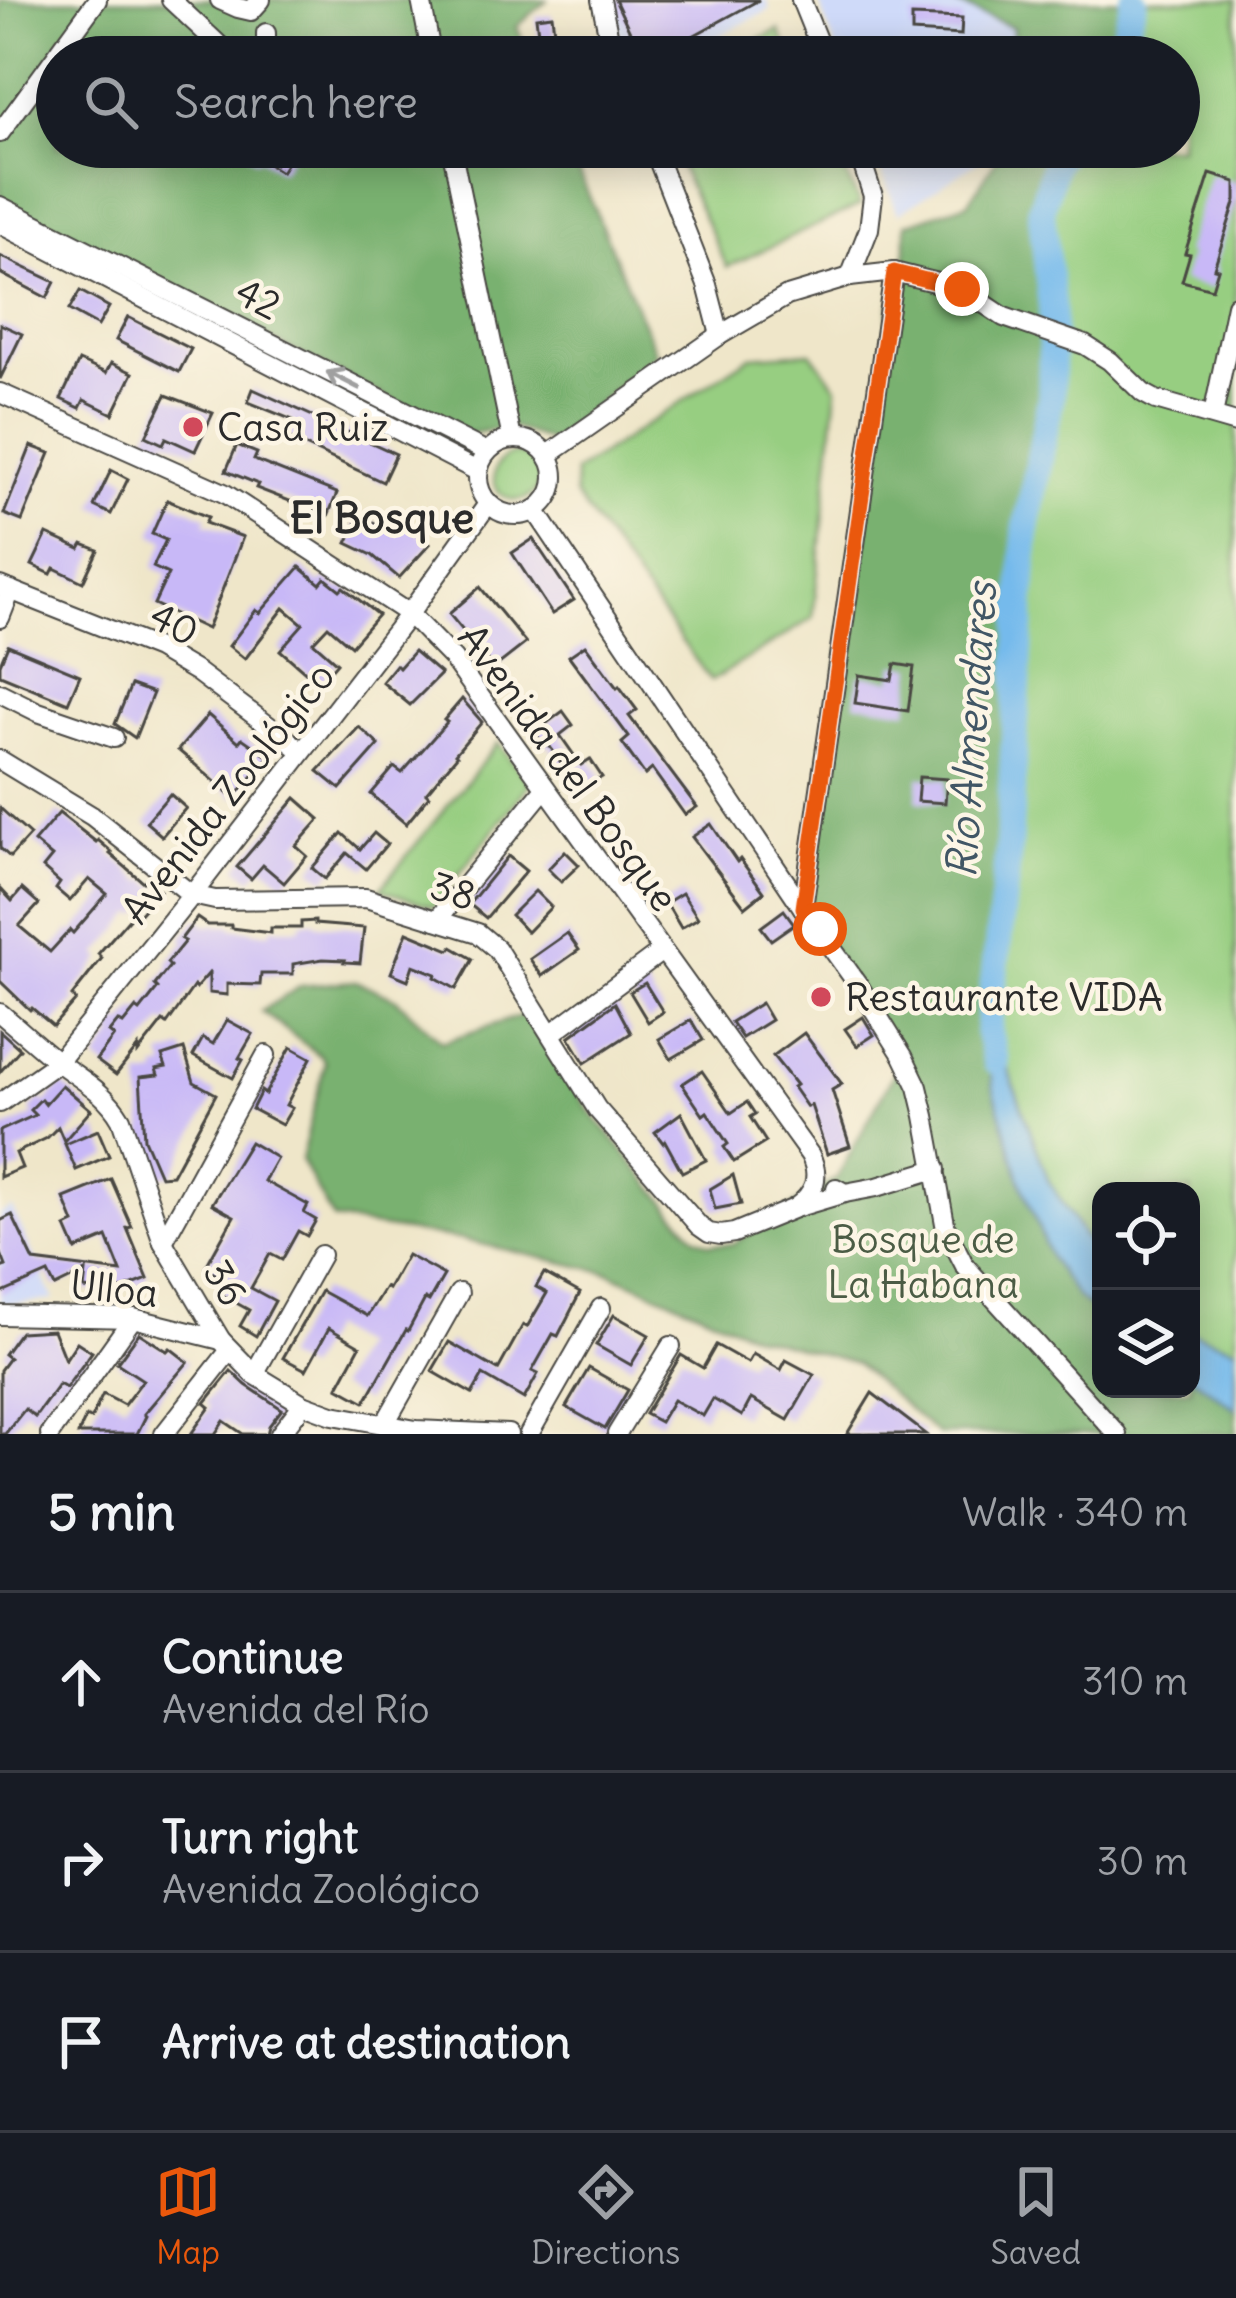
<!DOCTYPE html>
<meta charset="utf-8">
<style>
body{margin:0;font-family:Delius,sans-serif;background:#20242c;color:#f1f3f6}
.controls{position:absolute;right:36px;bottom:36px;display:grid;overflow:hidden;border-radius:24px;box-shadow:0 6px 30px #0003}
.controls button{width:108px;height:108px;display:grid;place-items:center;padding:0;border:0;border-bottom:3px solid #363941;background:#171b24;color:#f1f3f6;font:60px sans-serif}
.stop{position:absolute;width:36px;height:36px;margin:-27px;border:9px solid #ea580c;border-radius:50%;background:#fff}
.stop.end{background:#ea580c;border-color:#fff;box-shadow:0 3px 12px #0008}
.list{margin:0;padding:0;list-style:none}
h2{display:flex;justify-content:space-between;align-items:center;height:156px;margin:0;padding:0 48px;font-size:51px}
h2 small{font-size:39px;font-weight:400;color:#9ea1a6}
.list li{display:grid;grid-template-columns:78px 1fr auto;gap:36px;align-items:center;box-sizing:border-box;height:180px;padding:0 48px;border-top:3px solid #363941}
.list b{display:block;font-size:45px;white-space:nowrap}
.list p{margin:0;font-size:39px;white-space:nowrap;color:#9ea1a6}
.list em{font-size:39px;font-style:normal;color:#9ea1a6}
.icon{flex:none;width:66px;height:66px;fill:none;stroke:currentColor;stroke-width:2;stroke-linecap:round;stroke-linejoin:round}
.map{position:relative;flex:none;width:1236px;height:1434px;overflow:hidden}
.search{position:absolute;background:#171b24;box-shadow:0 6px 30px #0003;left:36px;right:36px;top:36px;height:132px;display:flex;align-items:center;gap:30px;box-sizing:border-box;padding:0 42px;border-radius:66px;color:#9ea1a6;font-size:45px}
.sheet{height:696px;background:#171b24}
nav{display:flex;justify-content:space-around;align-items:center;box-sizing:border-box;height:168px;border-top:3px solid #363941;background:#171b24;font-size:33px;color:#9ea1a6}
nav a{display:grid;justify-items:center;gap:6px}
nav .on{color:#ea580c}
.map>svg:first-child{display:block}
.built{fill:#cfdaf9}
.green{fill:#97ce81;stroke:#617c56;stroke-width:3}
.forest{fill:#79b16f;stroke:#526e4d;stroke-width:3}
.water{fill:#75baec;stroke:#50728c;stroke-width:3}
.lines{fill:none;stroke-linecap:round;stroke-linejoin:round}
.river{stroke:#75baec;stroke-width:27}
.building{fill:#c8b8f7}
.minor-casing{stroke:#484743;stroke-width:22}
.minor{stroke:#fff;stroke-width:18}
.oneway{stroke:#a0a0a0}
.route{stroke:#ea580c;stroke-width:15}
.poi-dot{fill:#d1495b;stroke:#fcf5e5;stroke-width:4.5}
.labels{text-anchor:middle;dominant-baseline:central;stroke-width:9;stroke-linejoin:round;paint-order:stroke}
.street-label{font-size:39px;fill:#2b2b2b;stroke:#fcf5e5}
.poi-label{font-size:39px;fill:#2b2b2b;stroke:#fcf5e5;text-anchor:start}
.park-label{font-size:39px;fill:#4b5c45;stroke:#fcf5e5}
.neighbourhood-label{font-size:42px;font-weight:bold;fill:#2b2b2b;stroke:#fcf5e5}
.water-label{font-size:42px;font-style:italic;fill:#415665;stroke:#fcf5e5}
</style>
<div class="map">
<svg width="1236" height="1434" viewBox="0 0 1236 1434">
<rect width="100%" height="100%" fill="#fcf5e5"/>
<filter id="ink" filterUnits="userSpaceOnUse"><feTurbulence type="fractalNoise" baseFrequency=".00833" numOctaves="2"/><feDisplacementMap in="SourceGraphic" scale="24" xChannelSelector="R" yChannelSelector="G"/><feConvolveMatrix kernelMatrix="1 2 1 2 8 2 1 2 1" color-interpolation-filters="sRGB"/></filter>
<filter id="wash" filterUnits="userSpaceOnUse"><feTurbulence type="fractalNoise" baseFrequency=".004" numOctaves="4" result="noise"/><feDisplacementMap in="SourceGraphic" scale="48" xChannelSelector="R" yChannelSelector="G"/><feGaussianBlur stdDeviation="2.7" result="paint"/><feColorMatrix in="noise" values="0 0 0 0 0 0 0 0 0 0 0 0 0 0 0 0 0 1.4 0 .05"/><feComposite in="paint" operator="in"/></filter>
<g filter="url(#wash)">
<rect width="100%" height="100%" fill="#efe6c9"/>
<g class="built">
<path d="M610,0H767L770,10L677,57H626Z"/>
<path d="M818,0H947L1014,27L1012,57H839Z"/>
<path d="M873,147H1000L898,214Z"/>
<path d="M12,1208L54,1300L0,1305V1214Z"/>
</g>
<g class="green">
<path d="M1141,0H1236V1348L1191,1332V1191H1101V1263L1049,1182L1006,1064L988,1031L1008,855L1026,530L1051,397L1052,309L1041,210L1055,162L1065,147H1179V57H1119Z"/>
<path d="M779,30L792,57H721Z"/>
<path d="M671,147H833L860,205L727,267Z"/>
<path d="M811,352L837,387L813,618L711,681L575,495V472L751,356Z"/>
<circle cx="517" cy="477" r="23"/>
<path d="M498,743L530,784L433,907L380,889Z"/>
</g>
<g class="forest">
<path d="M0,0H547L517,27L530,57H57V147H568L656,353L552,442L511,427L462,435L0,203Z"/>
<path d="M947,0H1141L1119,57H1012L1013,27Z"/>
<path d="M1004,147H1065L1055,163L1041,210L1052,309L1051,397L1026,530L1008,855L988,1031L993,1087L1020,1179L1051,1260L1078,1298L1101,1316V1389H1191V1376L1236,1409V1434H937L856,1363L754,1335L610,1273L463,1240L333,1220L301,1160L325,1063L321,1056L261,1011L301,986L356,981L395,998L442,1042L526,1014L589,1110L694,1236L710,1244H733L837,1178L900,1062L803,908L895,276L906,259V224L968,203Z"/>
</g>
<g class="water">
<path d="M988,1031L1006,1064L1049,1182L1101,1263V1316L1078,1298L1051,1260L1020,1179L993,1087Z"/>
<path d="M1191,1332L1236,1348V1409L1191,1376Z"/>
</g>
<g class="lines">
<g class="river">
<path d="M1118,57L1134,0"/>
<path d="M996,1062L988,1031L1008,855L1026,530L1051,397L1052,309L1041,210L1055,162L1065,147"/>
</g>
</g>
<g id="blocks">
<g class="building">
<path d="M615,0H759L654,57H642Z"/>
<path d="M552,15L557,57H541L536,17Z"/>
<path d="M912,16L962,18L961,35L912,32Z"/>
<path d="M236,147H297L281,172L259,158L256,161Z"/>
<path d="M1210,174L1236,182V200L1214,268L1218,269L1212,289L1182,281L1190,254L1185,253Z"/>
<path d="M0,256L55,282L47,298L0,273Z"/>
<path d="M80,291L109,307L98,326L69,310Z"/>
<path d="M128,317L191,349L179,372L116,340Z"/>
<path d="M0,324L22,334L0,379Z"/>
<path d="M79,361L106,373L111,363L133,373L113,414L84,400L80,408L61,399Z"/>
<path d="M253,389L396,454L383,482L286,437L293,420L248,402Z"/>
<path d="M166,395L213,413L195,451L166,438L163,444L146,436Z"/>
<path d="M237,445L257,453L254,460L337,493L328,516L256,488L258,484L226,471Z"/>
<path d="M31,446L50,453L22,521L4,514Z"/>
<path d="M111,470L128,479L111,514L94,506Z"/>
<path d="M167,500L208,517L205,523L243,537L207,629L154,604L168,574L153,567L166,540L152,534Z"/>
<path d="M360,516L397,533L406,523L430,544L399,578L372,555L347,543Z"/>
<path d="M47,534L80,549L83,544L98,550L83,582L54,568L51,574L32,565Z"/>
<path d="M533,539L574,600L552,614L512,553Z"/>
<path d="M300,567L320,584L325,578L340,590L343,587L378,615L351,646L328,626L313,642L337,663L319,684L280,650L303,624L284,608L245,659L229,646L256,610L260,613Z"/>
<path d="M480,587L526,643L494,668L449,614Z"/>
<path d="M8,645L80,675L68,703L0,675V664Z"/>
<path d="M585,645L617,688L619,686L637,710L629,716L697,807L685,815L652,769L645,775L622,743L629,737L569,656Z"/>
<path d="M414,651L441,674L410,705L382,682L396,665L399,668Z"/>
<path d="M895,664L914,667L908,711L855,703L859,675L892,680Z"/>
<path d="M131,685L153,693L135,738L115,724Z"/>
<path d="M462,699L482,722L455,754L457,756L426,793L429,796L406,824L371,794L394,767L402,773L447,722L444,720Z"/>
<path d="M563,711L573,725L560,735L581,765L590,759L602,777L583,789L570,769L567,771L548,744L544,746L535,732Z"/>
<path d="M208,715L239,742L242,738L269,757L234,798L178,750Z"/>
<path d="M359,727L379,745L340,789L318,771Z"/>
<path d="M919,777L947,779L945,803L917,801Z"/>
<path d="M170,794L186,808L162,836L146,822Z"/>
<path d="M296,798L320,819L296,846L307,856L284,883L263,865L251,879L237,867Z"/>
<path d="M0,808L30,835L10,857L0,848Z"/>
<path d="M59,813L96,842L98,840L112,852L110,854L143,882L146,879L160,891L138,916L134,913L98,954L102,958L72,996L76,1000L53,1026L32,1008L30,1010L0,981V888L12,901L22,889L39,904L19,926L50,952L70,930L73,933L107,894L89,879L70,901L56,889L60,883L43,868L52,857L34,842Z"/>
<path d="M711,824L737,862L740,859L764,892L745,907L692,837Z"/>
<path d="M342,833L360,849L374,833L387,844L366,869L347,853L325,879L312,868Z"/>
<path d="M565,851L579,865L561,882L548,869Z"/>
<path d="M508,856L526,871L486,918L469,904Z"/>
<path d="M535,891L551,907L527,932L511,915Z"/>
<path d="M682,893L698,918L681,928L666,903Z"/>
<path d="M784,910L794,924L771,940L761,927Z"/>
<path d="M197,918L207,925H231V928L271,933V928H301V922L315,921V924L364,928L360,963L344,962L345,960L323,959L293,964V974H261L260,985L227,984V995L209,993V973L196,988L194,986L167,1024L163,1021L138,1053V1047L116,1075L96,1060L114,1036L109,1032L118,1021L123,1024L136,1008L140,1011L158,988L155,985L170,966L167,963L185,941L181,939Z"/>
<path d="M407,932L450,950L452,947L473,959L456,989L435,977L436,974L413,965L408,980L391,973Z"/>
<path d="M567,933L579,950L542,976L530,959Z"/>
<path d="M645,983L663,1012L648,1022L630,992Z"/>
<path d="M615,1003L631,1033L585,1063L569,1037Z"/>
<path d="M761,1003L771,1020L742,1038L731,1022Z"/>
<path d="M863,1017L874,1035L857,1046L845,1029Z"/>
<path d="M227,1020L253,1034L239,1058L243,1060L233,1078L193,1056L203,1038L213,1044Z"/>
<path d="M691,1020L703,1040L671,1059L659,1039Z"/>
<path d="M0,1031L20,1049L0,1072Z"/>
<path d="M804,1033L842,1084L832,1090L850,1146L827,1154L811,1105L807,1107L793,1087L796,1085L773,1056Z"/>
<path d="M291,1047L311,1058L286,1105L292,1108L282,1125L252,1109L261,1091L265,1094Z"/>
<path d="M184,1049L194,1082L216,1094L172,1175L160,1176L144,1139L140,1077L158,1075L156,1069L166,1067L162,1056Z"/>
<path d="M702,1071L731,1113L747,1102L755,1114L750,1117L766,1142L734,1162L724,1147L728,1144L707,1112L703,1115L682,1084Z"/>
<path d="M62,1085L91,1110L64,1141L58,1127L47,1138L16,1153L22,1168L0,1177V1131L35,1115L30,1110L41,1099L45,1104Z"/>
<path d="M681,1113L706,1160L682,1172L665,1141L663,1143L655,1132Z"/>
<path d="M98,1130L109,1156L76,1170L65,1144Z"/>
<path d="M250,1142L277,1158L264,1181L308,1205L304,1213L316,1220L307,1236L298,1231L282,1260L270,1254L251,1288L275,1301L256,1336L240,1326L249,1310L222,1295L229,1282L205,1268L234,1216L212,1204Z"/>
<path d="M733,1175L741,1204L715,1209L710,1189Z"/>
<path d="M111,1179L132,1227L127,1228L148,1279L113,1293L84,1289L86,1272L55,1287L48,1273L0,1294V1268L6,1266L0,1251V1221L12,1215L34,1261L121,1272L107,1237L76,1250L66,1227L74,1223L64,1198Z"/>
<path d="M407,1255L444,1275L429,1301L425,1299L408,1331L406,1330L365,1402L338,1387L360,1346L329,1328L306,1370L283,1358L321,1291L367,1316L385,1287L388,1289Z"/>
<path d="M544,1273L580,1293L558,1336L553,1334L532,1371L538,1374L524,1399L483,1375L472,1394L432,1371L449,1342L498,1370L523,1325L527,1327L547,1293L536,1287Z"/>
<path d="M614,1315L649,1335L631,1365L596,1345Z"/>
<path d="M53,1330L65,1360L77,1342L92,1352L66,1388L59,1384L35,1417L25,1409L5,1434H0V1370L9,1358L4,1354L20,1332Z"/>
<path d="M139,1333L167,1351L170,1348L188,1362L144,1414L146,1416L137,1434H78L86,1417L91,1419L103,1394L124,1405L143,1380L117,1363Z"/>
<path d="M716,1345L748,1363L753,1354L781,1370L786,1360L814,1375L788,1420L751,1399L742,1416L713,1399L703,1416L673,1400L660,1422L645,1414L681,1355L703,1368Z"/>
<path d="M589,1368L628,1390L605,1429L566,1407Z"/>
<path d="M231,1371L246,1385L282,1409L269,1426L267,1434H243L224,1421L215,1434H191L210,1407L205,1403Z"/>
<path d="M872,1393L926,1434H847Z"/>
</g>
</g>
</g>
<g filter="url(#ink)">
<use href="#blocks" fill-opacity="0" stroke="#484743" stroke-width="3"/>
<g class="lines">
<g class="minor-casing">
<g id="minor">
<path d="M171,0L232,57"/>
<path d="M220,0L238,8L251,11L261,0"/>
<path d="M421,0L432,57"/>
<path d="M601,0L613,57"/>
<path d="M801,0L824,57"/>
<path d="M266,57V33"/>
<path d="M0,133L97,0"/>
<path d="M451,147L512,439"/>
<path d="M653,147L707,285L720,335"/>
<path d="M0,206L485,451"/>
<path d="M0,224L477,471"/>
<path d="M850,277L869,229L873,196L857,147"/>
<path d="M0,393L224,493L409,614L453,659L810,1155C821,1177 815,1193 795,1208"/>
<path d="M1213,415L1236,305"/>
<circle cx="516" cy="477" r="38"/>
<path d="M548,455L720,335L787,296L850,277L894,272L962,289L1004,317L1085,345L1110,361L1143,393L1156,400L1236,423"/>
<path d="M535,510L803,908L859,986L903,1056L918,1087L925,1116L946,1229L965,1266L1117,1434"/>
<path d="M0,586L158,649L197,672L302,751"/>
<path d="M0,618L11,590"/>
<path d="M0,693L38,712L114,738"/>
<path d="M0,760L92,816L192,895L215,900L366,898L478,933L497,949L597,1109L699,1226L709,1233L721,1235L734,1233L795,1208L845,1193"/>
<path d="M803,908L894,272"/>
<path d="M437,920L545,788"/>
<path d="M0,1013C18,1028 36,1044 54,1059C78,1078 105,1091 121,1119L163,1242L221,1340L254,1374L303,1404L333,1415L416,1430L508,1434"/>
<path d="M552,1033L662,951"/>
<path d="M0,1103L58,1062L192,895L409,614L488,504"/>
<path d="M836,1188L845,1193L877,1187L936,1169"/>
<path d="M163,1242L266,1055"/>
<path d="M0,1315L133,1318L221,1340"/>
<path d="M254,1374L321,1255"/>
<path d="M384,1425L459,1293"/>
<path d="M50,1434L133,1318"/>
<path d="M164,1434L230,1350"/>
<path d="M280,1434L303,1404"/>
<path d="M529,1434L601,1308"/>
<path d="M617,1434L671,1346"/>
</g>
</g>
<use href="#minor" class="minor"/>
</g>
<defs><path id="oneway-shaft" d="M-6 0H5M1.5-3L5.5 0L1.5 3" fill="none" stroke-width="1.6" stroke-linecap="round" stroke-linejoin="round" transform="scale(3)"/></defs>
<use class="oneway" href="#oneway-shaft" transform="translate(343 380) rotate(-153)"/>
</g>
<g class="lines" filter="url(#ink)">
<path class="route" d="M820,929L803,908L894,272L962,289"/>
</g>
<g class="poi-dot">
<circle cx="193" cy="427" r="12"/>
<circle cx="821" cy="997" r="12"/>
</g>
<g class="labels">
<g class="street-label">
<text transform="translate(258 299) rotate(27)">42</text>
<text transform="translate(174 624) rotate(27)">40</text>
<text transform="translate(568 768) rotate(54)">Avenida del Bosque</text>
<text transform="translate(228 793) rotate(-52)">Avenida Zoológico</text>
<text transform="translate(453 891) rotate(18)">38</text>
<text transform="translate(225 1283) rotate(59)">36</text>
<text transform="translate(114 1289) rotate(6)">Ulloa</text>
</g>
<g class="poi-label">
<text x="217" y="427">Casa Ruiz</text>
<text x="845" y="997">Restaurante VIDA</text>
</g>
<g class="park-label">
<text x="923" y="1239">Bosque de<tspan x="923" dy="45">La Habana</tspan></text>
</g>
<g class="neighbourhood-label">
<text x="382" y="518">El Bosque</text>
</g>
<g class="water-label">
<text transform="translate(971 730) rotate(-86)">Río Almendares</text>
</g>
</g>
</svg>
<div class="controls">
<button><svg class="icon" aria-label="locate" viewBox="0 0 24 24"><circle cx="12" cy="12" r="6"/><path d="M12 2v4M12 18v4M2 12h4M18 12h4"/></svg></button>
<button><svg class="icon" aria-label="layers" viewBox="0 0 24 24"><path d="M12 4l9 5-9 5-9-5zM3 14l9 5 9-5"/></svg></button>
</div>
<div class="stop" style="left:820px;top:929px"></div>
<div class="stop end" style="left:962px;top:289px"></div>
<div class="search"><svg class="icon" aria-label="search" viewBox="0 0 24 24"><circle cx="10" cy="10" r="6"/><path d="M15 15l6 6"/></svg>Search here</div>
</div>
<section class="sheet">
<h2>5 min<small>Walk · 340 m</small></h2>
<ul class="list">
<li><svg class="icon" aria-label="ahead" viewBox="0 0 24 24"><path d="M12 20V5M6 11l6-6 6 6"/></svg><div><b>Continue</b><p>Avenida del Río</p></div><em>310 m</em></li>
<li><svg class="icon" aria-label="right" viewBox="0 0 24 24"><path d="M7 20v-9h11M14 6l5 5-5 5"/></svg><div><b>Turn right</b><p>Avenida Zoológico</p></div><em>30 m</em></li>
<li><svg class="icon" aria-label="arrive" viewBox="0 0 24 24"><path d="M6 21V4h12l-3 4 3 4H6"/></svg><div><b>Arrive at destination</b></div></li>
</ul>
</section>
<nav>
<a class="on"><svg class="icon" aria-label="map" viewBox="0 0 24 24"><path d="M3 6l6-2 6 2 6-2v14l-6 2-6-2-6 2zM9 4v14M15 6v14"/></svg>Map</a>
<a><svg class="icon" aria-label="directions" viewBox="0 0 24 24"><path d="M12 3l9 9-9 9-9-9zM9 14v-3h6M13 9l2 2-2 2"/></svg>Directions</a>
<a><svg class="icon" aria-label="saved" viewBox="0 0 24 24"><path d="M7 4h10v16l-5-4-5 4z"/></svg>Saved</a>
</nav>
